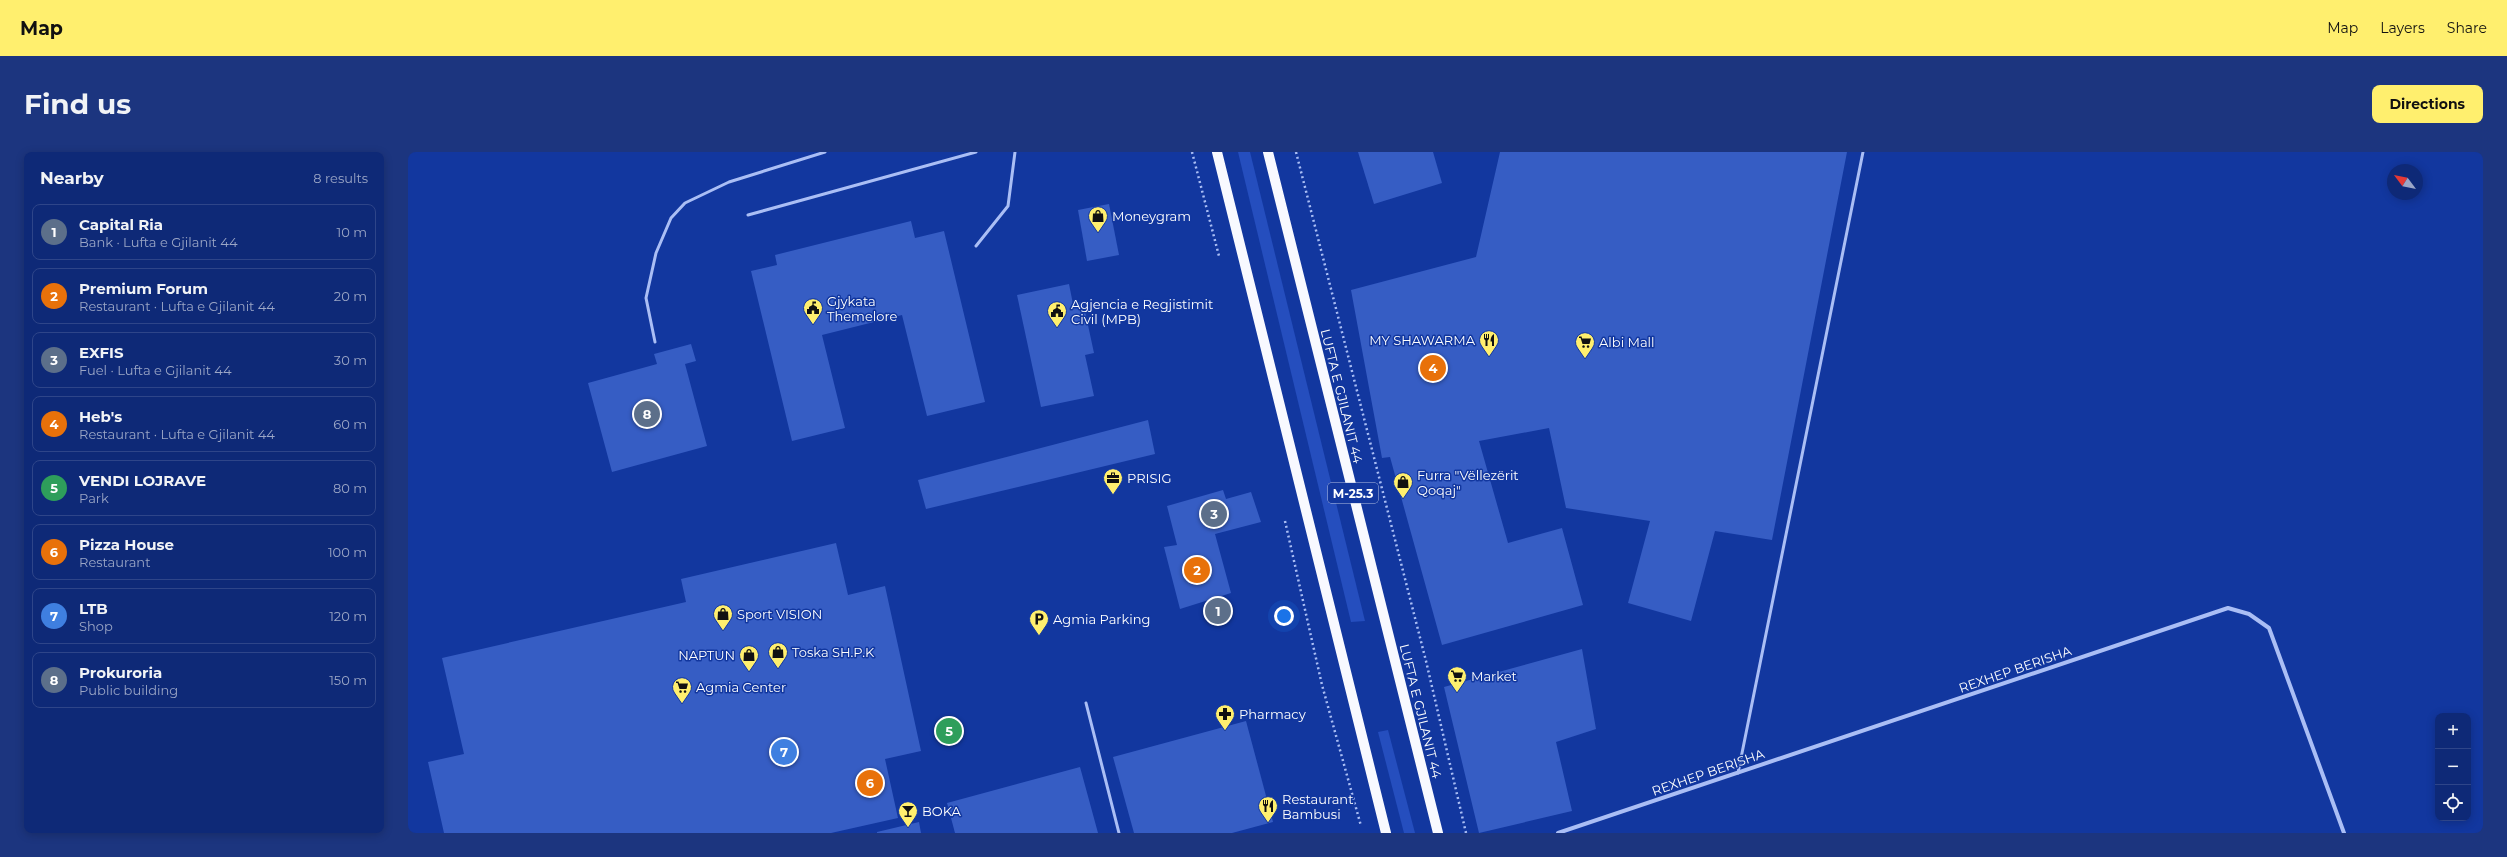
<!DOCTYPE html>
<meta charset="utf-8">
<style>
body{margin:0;font-family:Montserrat,sans-serif;background:#1c357f;color:#f1f3f6}
.controls{position:absolute;right:12px;bottom:12px;display:grid;overflow:hidden;border-radius:8px;box-shadow:0 2px 10px #0003}
.controls button{width:36px;height:36px;display:grid;place-items:center;padding:0;border:0;border-bottom:1px solid #2e4589;background:#0e2977;color:#f1f3f6;font:20px sans-serif}
.compass{position:absolute;left:1979px;top:12px;width:36px;height:36px;border-radius:50%;background:#0e2977;box-shadow:0 2px 10px #0003;rotate:302deg}
.you{position:absolute;left:876px;top:464px;width:14px;height:14px;margin:-10px;border:3px solid #fff;border-radius:50%;background:#1a73e8;box-shadow:0 0 0 6px #1a73e833}
.badge{display:grid;place-items:center;width:26px;height:26px;border-radius:50%;background:#ffef6e;color:#fff;font-size:13px;font-weight:700}
.pin{position:absolute;translate:-50% -50%;border:2px solid #fff;box-shadow:0 1px 4px #0006}
.list{margin:0;padding:0;list-style:none}
h2{display:flex;justify-content:space-between;align-items:center;height:52px;margin:0;padding:0 16px;font-size:17px}
h2 small{font-size:13px;font-weight:400;color:#9ba6c6}
.list li{display:grid;grid-template-columns:26px 1fr auto;gap:12px;align-items:center;box-sizing:border-box;height:56px;margin:0 8px 8px;padding:0 8px;border:1px solid #2e4589;border-radius:8px}
.list b{display:block;font-size:15px;white-space:nowrap}
.list p{margin:0;font-size:13px;white-space:nowrap;color:#9ba6c6}
.list em{font-size:13px;font-style:normal;color:#9ba6c6}
.icon{flex:none;width:22px;height:22px;fill:none;stroke:currentColor;stroke-width:2;stroke-linecap:round;stroke-linejoin:round}
.map{position:relative;flex:none;width:2075px;height:681px;overflow:hidden;border-radius:8px}
header{display:flex;align-items:center;gap:24px;box-sizing:border-box;height:56px;padding:0 20px;background:#ffef6e;color:#111}
header strong{font-size:19px}
nav{display:flex;gap:22px;margin-inline-start:auto;font-size:14px}
.intro{display:flex;align-items:center;justify-content:space-between;box-sizing:border-box;height:96px;padding:0 24px}
h1{margin:0;font-size:28px}
.button{padding:10px 18px;border-radius:8px;background:#ffef6e;color:#111;font-size:14px;font-weight:700}
main{display:flex;gap:24px;padding:0 24px}
aside{flex:1;background:#0e2977;border-radius:8px;box-shadow:0 2px 10px #0003}
.map>svg:first-child{display:block}
.green{fill:#254ebe}
.building{fill:#365dc4}
.lines{fill:none;stroke-linecap:round;stroke-linejoin:round}
.path{stroke:#aabef5;stroke-width:2.5;stroke-dasharray:2 3;stroke-linecap:butt}
.service{stroke:#aabef5;stroke-width:3}
.minor{stroke:#aabef5;stroke-width:4}
.primary{stroke:#f8f9ff;stroke-width:10}
.labels{text-anchor:middle;dominant-baseline:central;stroke-width:3;stroke-linejoin:round;paint-order:stroke}
.shield{fill:#12379f;stroke:#b8c3e2;stroke-width:1}
.shield-label{font-size:12px;font-weight:bold;fill:#fff}
.poi-label{font-size:13px;fill:#fff;stroke:#12379f;text-anchor:start}
.street-label{font-size:13px;fill:#fff;stroke:#12379f}
</style>
<header>
<strong>Map</strong>
<nav><a>Map</a><a>Layers</a><a>Share</a></nav>
</header>
<div class="intro"><h1>Find us</h1><a class="button">Directions</a></div>
<main>
<aside>
<h2>Nearby<small>8 results</small></h2>
<ul class="list">
<li><span class="badge" style="background:#5c6f8a">1</span><div><b>Capital Ria</b><p>Bank · Lufta e Gjilanit 44</p></div><em>10 m</em></li>
<li><span class="badge" style="background:#e8710a">2</span><div><b>Premium Forum</b><p>Restaurant · Lufta e Gjilanit 44</p></div><em>20 m</em></li>
<li><span class="badge" style="background:#5c6f8a">3</span><div><b>EXFIS</b><p>Fuel · Lufta e Gjilanit 44</p></div><em>30 m</em></li>
<li><span class="badge" style="background:#e8710a">4</span><div><b>Heb's</b><p>Restaurant · Lufta e Gjilanit 44</p></div><em>60 m</em></li>
<li><span class="badge" style="background:#2e9e5b">5</span><div><b>VENDI LOJRAVE</b><p>Park</p></div><em>80 m</em></li>
<li><span class="badge" style="background:#e8710a">6</span><div><b>Pizza House</b><p>Restaurant</p></div><em>100 m</em></li>
<li><span class="badge" style="background:#3f7fe0">7</span><div><b>LTB</b><p>Shop</p></div><em>120 m</em></li>
<li><span class="badge" style="background:#5c6f8a">8</span><div><b>Prokuroria</b><p>Public building</p></div><em>150 m</em></li>
</ul>
</aside>
<div class="map">
<svg width="2075" height="681" viewBox="0 0 2075 681">
<rect width="100%" height="100%" fill="#12379f"/>
<g class="green">
<path d="M830,0H842L957,469L943,470Z"/>
<path d="M980,578L1007,681H996L970,580Z"/>
</g>
<g class="building">
<path d="M950,0H1025L1034,31L966,52Z"/>
<path d="M1092,0H1439L1364,388L1307,379L1283,469L1220,451L1242,369L1158,356L1141,276L1071,289L1100,391L1154,376L1175,453L1034,493L982,305L974,306L943,138L1068,105Z"/>
<path d="M701,52L711,103L679,109L670,58Z"/>
<path d="M503,69L507,86L536,79L577,250L519,264L494,163L414,183L437,276L384,289L343,119L369,113L367,103Z"/>
<path d="M661,132L665,152L675,150L686,201L677,203L686,244L633,255L609,143Z"/>
<path d="M283,192L288,209L277,212L299,294L204,320L180,231L249,212L246,202Z"/>
<path d="M740,268L747,302L518,357L510,328Z"/>
<path d="M815,338L818,347L843,340L853,370L807,382L823,441L772,457L756,395L769,393L759,354Z"/>
<path d="M428,391L440,443L477,434L513,599L477,607L490,666L423,681H36L20,610L56,602L34,506L278,450L273,427Z"/>
<path d="M1174,497L1188,577L1148,590L1164,659L1071,681L1036,535Z"/>
<path d="M838,569L865,670L824,681H726L705,605Z"/>
<path d="M672,615L690,681H547L539,651Z"/>
<path d="M511,670L513,681H469V680Z"/>
</g>
<g class="lines">
<g class="path">
<path d="M784,0L811,104"/>
<path d="M888,0L1018,509L1058,681"/>
<path d="M877,369L914,533L953,674"/>
</g>
<g class="service">
<path d="M340,63L568,0"/>
<path d="M568,94L600,54L607,0"/>
<path d="M247,190L238,146L248,101L263,66L277,51L321,30L417,0"/>
<path d="M678,551L711,681"/>
<path d="M1330,621L1455,0"/>
</g>
<path class="minor" d="M1150,681L1820,456L1841,462L1861,476L1936,681"/>
<g class="primary">
<path d="M809,0L978,681"/>
<path d="M860,0L1030,681"/>
</g>
</g>
<defs>
<g id="shop-pin" transform="scale(1)"><path d="M0 17L-7.5 6A9.5 9.5 0 1 1 7.5 6Z" fill="#ffef6e" stroke="#12379f"/><path d="M-5-2.5h2.3a2.7 3.5 0 0 1 5.4 0H5L5.5 6h-11ZM-1.5-2.5h3a1.5 2.3 0 0 0-3 0Z" fill="#111"/></g>
<g id="civic-pin" transform="scale(1)"><path d="M0 17L-7.5 6A9.5 9.5 0 1 1 7.5 6Z" fill="#ffef6e" stroke="#12379f"/><path d="M-.6-6.5H3V-4.5H.6V-3L4-1V1h2V6H-6V1h2V-1L-.6-3ZM-1.2 2.5V6h2.4V2.5Z" fill="#111"/></g>
<g id="restaurant-pin" transform="scale(1)"><path d="M0 17L-7.5 6A9.5 9.5 0 1 1 7.5 6Z" fill="#ffef6e" stroke="#12379f"/><path d="M-5-6h1v4h1v-4h1v4h1v-4h1v5L-1.5 .5V6h-2V.5L-5-1ZM5-6V6H3V1.5H1.5Q1.5-4 5-6Z" fill="#111"/></g>
<g id="supermarket-pin" transform="scale(1)"><path d="M0 17L-7.5 6A9.5 9.5 0 1 1 7.5 6Z" fill="#ffef6e" stroke="#12379f"/><path d="M-6-5.5h2.5l.6 2H6L4.5 2H-2.5L-4.4-4H-6ZM-1.5 3.2a1.3 1.3 0 1 0 .1 0ZM3 3.2a1.3 1.3 0 1 0 .1 0Z" fill="#111"/></g>
<g id="office-pin" transform="scale(1)"><path d="M0 17L-7.5 6A9.5 9.5 0 1 1 7.5 6Z" fill="#ffef6e" stroke="#12379f"/><path d="M-6-3h4V-5.5h4V-3h4V5H-6ZM-1-4.5V-3h2v-1.5ZM-6 0V1H6V0Z" fill="#111"/></g>
<g id="parking-pin" transform="scale(1)"><path d="M0 17L-7.5 6A9.5 9.5 0 1 1 7.5 6Z" fill="#ffef6e" stroke="#12379f"/><path d="M-3.5-5.5H1a3.5 3.5 0 0 1 0 7H-1V5.5H-3.5ZM-1-3.4V-.6H.8a1.4 1.4 0 0 0 0-2.8Z" fill="#111"/></g>
<g id="pharmacy-pin" transform="scale(1)"><path d="M0 17L-7.5 6A9.5 9.5 0 1 1 7.5 6Z" fill="#ffef6e" stroke="#12379f"/><path d="M-2-6h4v4h4v4h-4v4h-4v-4h-4v-4h4Z" fill="#111"/></g>
<g id="bar-pin" transform="scale(1)"><path d="M0 17L-7.5 6A9.5 9.5 0 1 1 7.5 6Z" fill="#ffef6e" stroke="#12379f"/><path d="M-6-5H6L.8 .8V4.5H3.5V6h-7V4.5H-.8V.8Z" fill="#111"/></g>
</defs>
<g fill-rule="evenodd">
<use href="#shop-pin" x="690" y="64"/>
<use href="#civic-pin" x="405" y="156"/>
<use href="#civic-pin" x="649" y="159"/>
<use href="#restaurant-pin" x="1081" y="188"/>
<use href="#supermarket-pin" x="1177" y="190"/>
<use href="#office-pin" x="705" y="326"/>
<use href="#shop-pin" x="995" y="330"/>
<use href="#shop-pin" x="315" y="462"/>
<use href="#parking-pin" x="631" y="467"/>
<use href="#shop-pin" x="370" y="500"/>
<use href="#shop-pin" x="341" y="503"/>
<use href="#supermarket-pin" x="1049" y="524"/>
<use href="#supermarket-pin" x="274" y="535"/>
<use href="#pharmacy-pin" x="817" y="562"/>
<use href="#restaurant-pin" x="860" y="654"/>
<use href="#bar-pin" x="500" y="659"/>
</g>
<g class="labels">
<rect class="shield" x="920" y="331" width="50" height="20" rx="3"/>
<g class="shield-label">
<text x="945" y="341">M-25.3</text>
</g>
<g class="poi-label">
<text x="704" y="64">Moneygram</text>
<text x="419" y="149">Gjykata<tspan x="419" dy="15">Themelore</tspan></text>
<text x="663" y="152">Agjencia e Regjistimit<tspan x="663" dy="15">Civil (MPB)</tspan></text>
<text x="1067" y="188" text-anchor="end">MY SHAWARMA</text>
<text x="1191" y="190">Albi Mall</text>
<text x="1009" y="323">Furra "Vëllezërit<tspan x="1009" dy="15">Qoqaj"</tspan></text>
<text x="719" y="326">PRISIG</text>
<text x="329" y="462">Sport VISION</text>
<text x="645" y="467">Agmia Parking</text>
<text x="384" y="500">Toska SH.P.K</text>
<text x="327" y="503" text-anchor="end">NAPTUN</text>
<text x="1063" y="524">Market</text>
<text x="288" y="535">Agmia Center</text>
<text x="831" y="562">Pharmacy</text>
<text x="874" y="647">Restaurant<tspan x="874" dy="15">Bambusi</tspan></text>
<text x="514" y="659">BOKA</text>
</g>
<g class="street-label">
<text transform="translate(934 244) rotate(76)">LUFTA E GJILANIT 44</text>
<text transform="translate(1607 517) rotate(-19)">REXHEP BERISHA</text>
<text transform="translate(1013 559) rotate(76)">LUFTA E GJILANIT 44</text>
<text transform="translate(1300 620) rotate(-19)">REXHEP BERISHA</text>
</g>
</g>
</svg>
<div class="controls">
<button>+</button>
<button>−</button>
<button><svg class="icon" aria-label="locate" viewBox="0 0 24 24"><circle cx="12" cy="12" r="6"/><path d="M12 2v4M12 18v4M2 12h4M18 12h4"/></svg></button>
</div>
<svg class="compass" viewBox="-18 -18 36 36"><path d="M0-13l5 13h-10z" fill="#e53935"/><path d="M0 13l5-13h-10z" fill="#9ba6c6"/></svg>
<div class="you"></div>
<div class="pin badge" style="left:810px;top:459px;background:#5c6f8a">1</div>
<div class="pin badge" style="left:789px;top:418px;background:#e8710a">2</div>
<div class="pin badge" style="left:806px;top:362px;background:#5c6f8a">3</div>
<div class="pin badge" style="left:1025px;top:216px;background:#e8710a">4</div>
<div class="pin badge" style="left:541px;top:579px;background:#2e9e5b">5</div>
<div class="pin badge" style="left:462px;top:631px;background:#e8710a">6</div>
<div class="pin badge" style="left:376px;top:600px;background:#3f7fe0">7</div>
<div class="pin badge" style="left:239px;top:262px;background:#5c6f8a">8</div>
</div>
</main>
